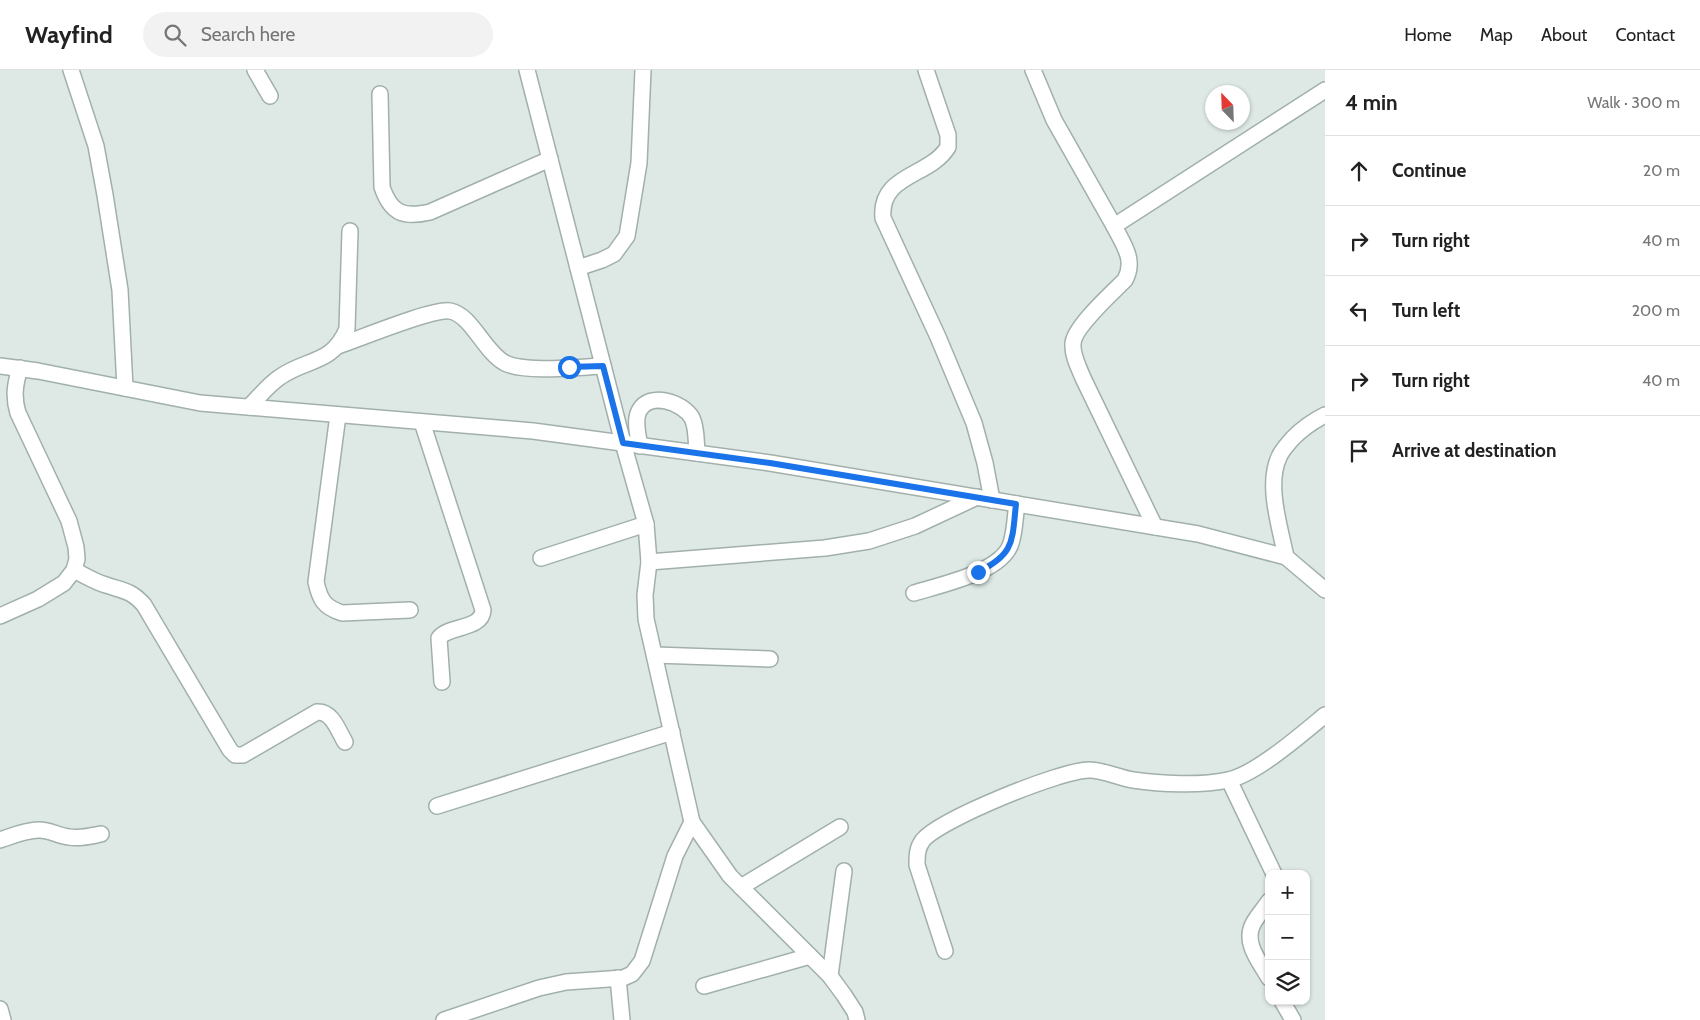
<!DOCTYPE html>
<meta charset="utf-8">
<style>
body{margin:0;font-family:Cabin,sans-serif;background:#f2f2f2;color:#222}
.controls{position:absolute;right:15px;bottom:15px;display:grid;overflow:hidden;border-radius:10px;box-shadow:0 1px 4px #0004}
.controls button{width:45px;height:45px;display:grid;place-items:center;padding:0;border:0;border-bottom:1px solid #e0e0e0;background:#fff;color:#222;font:25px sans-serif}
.compass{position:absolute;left:1205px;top:15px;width:45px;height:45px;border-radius:50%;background:#fff;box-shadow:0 1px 4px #0004;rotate:337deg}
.stop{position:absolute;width:15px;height:15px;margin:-11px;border:4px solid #1a73e8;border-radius:50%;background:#fff}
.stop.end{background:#1a73e8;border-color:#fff;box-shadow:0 1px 5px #0008}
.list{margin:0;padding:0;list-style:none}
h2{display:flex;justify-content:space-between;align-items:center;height:65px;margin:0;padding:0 20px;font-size:21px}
h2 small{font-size:16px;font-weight:400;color:#767676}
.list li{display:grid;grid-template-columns:32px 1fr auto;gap:15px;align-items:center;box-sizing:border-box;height:70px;padding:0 20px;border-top:1px solid #e0e0e0}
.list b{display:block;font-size:19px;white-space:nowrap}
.list em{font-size:16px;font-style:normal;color:#767676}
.icon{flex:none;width:28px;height:28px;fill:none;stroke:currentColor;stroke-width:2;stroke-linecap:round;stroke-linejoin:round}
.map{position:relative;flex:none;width:1325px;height:950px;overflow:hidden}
header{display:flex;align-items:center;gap:30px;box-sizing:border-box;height:70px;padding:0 25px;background:#fff;border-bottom:1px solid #e0e0e0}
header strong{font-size:24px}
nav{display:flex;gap:28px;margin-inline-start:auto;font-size:18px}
.search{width:350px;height:45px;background:#f2f2f2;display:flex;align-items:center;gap:12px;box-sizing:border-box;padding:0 18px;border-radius:28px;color:#767676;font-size:19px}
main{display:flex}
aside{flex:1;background:#fff}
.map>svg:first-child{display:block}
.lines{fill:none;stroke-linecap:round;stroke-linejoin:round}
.minor-casing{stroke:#a1b0ac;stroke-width:18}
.minor{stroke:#fff;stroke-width:15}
.route{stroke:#1a73e8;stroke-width:6}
</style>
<header>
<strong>Wayfind</strong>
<div class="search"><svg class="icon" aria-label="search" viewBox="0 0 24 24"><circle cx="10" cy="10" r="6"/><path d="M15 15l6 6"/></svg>Search here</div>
<nav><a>Home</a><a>Map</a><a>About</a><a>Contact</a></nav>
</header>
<main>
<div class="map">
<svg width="1325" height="950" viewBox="0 0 1325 950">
<rect width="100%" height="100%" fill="#dee9e5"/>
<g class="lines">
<g class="minor-casing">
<g id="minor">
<path d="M71,0L96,76L105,125L120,220L125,318"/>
<path d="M255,0L270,26"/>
<path d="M527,0L623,373L646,454L649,492L645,525L646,549L692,752L730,806L830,906L844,925L855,942L857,950"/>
<path d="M926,0L948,65V77C930,107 879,104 883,148L938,267L974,353L985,393L992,430"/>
<path d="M1033,0L1054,50L1114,156"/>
<path d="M380,24L382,117C391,144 404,148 430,142L550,89"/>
<path d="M578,198L602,190L614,184L627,166L639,93L643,0"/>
<path d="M338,276C359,269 433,238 450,241C472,245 484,282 505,293C525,303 579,297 603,296"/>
<path d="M0,296L38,301L200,333L533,361L770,393L1198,464L1286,487L1325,520"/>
<path d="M249,337C259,327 268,315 280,307C307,288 332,295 347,259L350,161"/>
<path d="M338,345L316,512C320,530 324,537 342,543L410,540"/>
<path d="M422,352L483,540C482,560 449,555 439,568L442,612"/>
<path d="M640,376C638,365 634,351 639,341C649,321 683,332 692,348C697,358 696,372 697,383"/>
<path d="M1155,457L1083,308C1079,298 1072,285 1073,274C1073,258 1113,222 1125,210C1136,190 1123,174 1114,156L1325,20"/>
<path d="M1286,487C1280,457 1266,415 1279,387C1282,380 1288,374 1293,368C1302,359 1313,351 1325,345"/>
<path d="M541,488L646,454"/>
<path d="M649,492L825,478L869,471L915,456L977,427"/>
<path d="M74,500C84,505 95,512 106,515C123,521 131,520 144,535L230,680L235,685H243L317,642C332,641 338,660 345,672"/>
<path d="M914,523C940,515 1003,502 1011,473C1015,461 1015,446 1017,434"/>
<path d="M0,546L38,529L64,513L74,500L77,489L76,477L69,451L18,343C13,327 15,314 20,298"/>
<path d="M655,585L770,589"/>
<path d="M1229,710L1274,804"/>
<path d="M437,736L672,662"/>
<path d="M0,770C12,766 25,760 39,760C50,760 59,766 69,767C80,769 91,766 101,764"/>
<path d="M741,817L840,757"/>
<path d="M1269,831C1264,839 1257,846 1253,854C1243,873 1260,892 1269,908"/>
<path d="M945,881L917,795C917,785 917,778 923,770C941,749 1061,700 1089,700C1104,700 1119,708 1133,710C1160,714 1201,716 1228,710C1255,705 1302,664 1325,645"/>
<path d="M830,906L844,801"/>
<path d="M618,908L622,950"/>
<path d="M704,916L810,886"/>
<path d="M1282,931L1293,950"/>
<path d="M0,939L3,950"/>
<path d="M444,950L539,918L566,912L623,908L632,904L642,891L675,786L692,752"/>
</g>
</g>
<use href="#minor" class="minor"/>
</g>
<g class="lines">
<path class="route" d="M569,297L603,296L623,373L770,393L1016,434C1012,471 1015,484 978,502"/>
</g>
</svg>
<div class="controls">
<button>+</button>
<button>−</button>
<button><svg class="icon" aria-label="layers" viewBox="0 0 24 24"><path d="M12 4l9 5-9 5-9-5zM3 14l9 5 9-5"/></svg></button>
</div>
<svg class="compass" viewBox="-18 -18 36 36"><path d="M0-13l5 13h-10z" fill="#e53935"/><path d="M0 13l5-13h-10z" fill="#767676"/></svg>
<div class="stop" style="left:569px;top:297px"></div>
<div class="stop end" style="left:978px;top:502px"></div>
</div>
<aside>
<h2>4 min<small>Walk · 300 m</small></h2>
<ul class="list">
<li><svg class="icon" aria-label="ahead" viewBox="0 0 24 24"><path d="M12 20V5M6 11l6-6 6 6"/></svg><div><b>Continue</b></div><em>20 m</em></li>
<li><svg class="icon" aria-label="right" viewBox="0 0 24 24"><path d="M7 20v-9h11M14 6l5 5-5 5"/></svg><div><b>Turn right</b></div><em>40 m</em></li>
<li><svg class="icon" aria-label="left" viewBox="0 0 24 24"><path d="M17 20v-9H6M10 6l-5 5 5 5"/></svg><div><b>Turn left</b></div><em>200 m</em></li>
<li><svg class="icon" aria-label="right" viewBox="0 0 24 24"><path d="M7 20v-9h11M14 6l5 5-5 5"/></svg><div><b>Turn right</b></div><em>40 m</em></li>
<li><svg class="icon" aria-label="arrive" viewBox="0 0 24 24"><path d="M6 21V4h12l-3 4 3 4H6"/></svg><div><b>Arrive at destination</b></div></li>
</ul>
</aside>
</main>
